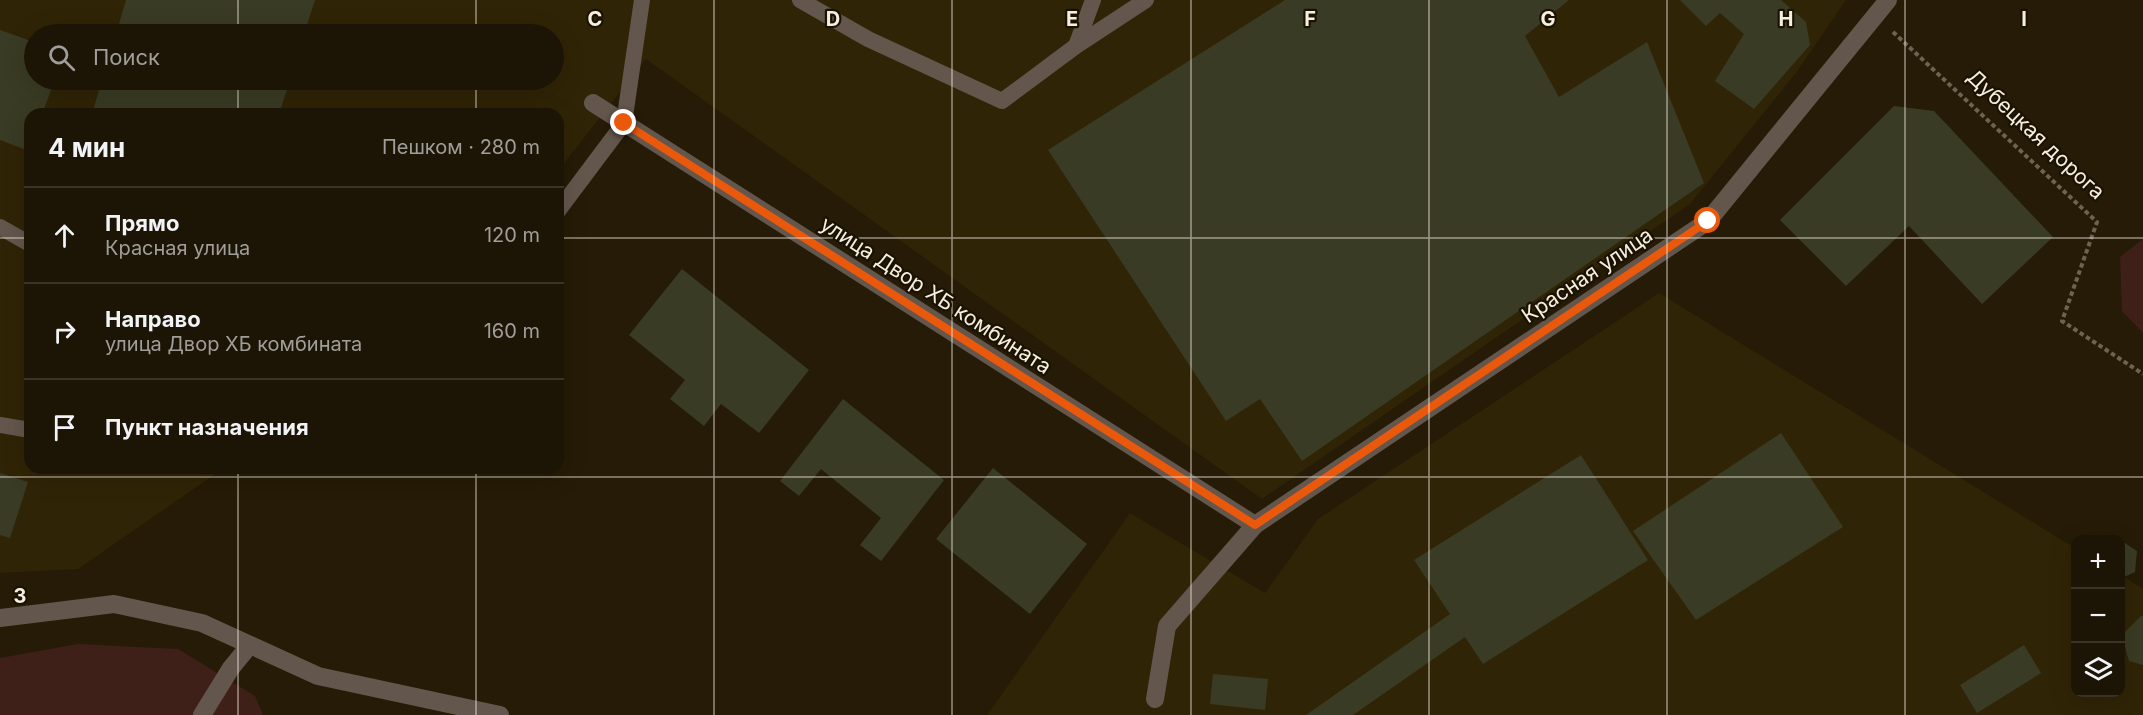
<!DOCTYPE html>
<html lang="ru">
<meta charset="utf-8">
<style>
body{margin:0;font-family:Inter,sans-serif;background:#292113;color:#f1f3f6}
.controls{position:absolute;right:18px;bottom:18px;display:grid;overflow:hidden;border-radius:12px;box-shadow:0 6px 24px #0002}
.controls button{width:54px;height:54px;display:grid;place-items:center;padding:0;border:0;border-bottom:2px solid #3a3326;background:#1c1404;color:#f1f3f6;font:30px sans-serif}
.stop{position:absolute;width:18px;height:18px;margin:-14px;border:4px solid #ea580c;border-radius:50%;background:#fff}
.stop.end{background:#ea580c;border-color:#fff;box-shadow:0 2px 6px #0008}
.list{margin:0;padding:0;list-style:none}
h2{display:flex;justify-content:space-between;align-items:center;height:78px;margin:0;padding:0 24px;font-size:26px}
h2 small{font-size:20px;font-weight:400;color:#a09e9a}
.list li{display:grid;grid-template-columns:39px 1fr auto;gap:18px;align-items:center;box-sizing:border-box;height:96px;padding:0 24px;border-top:2px solid #3a3326}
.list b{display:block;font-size:22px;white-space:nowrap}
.list p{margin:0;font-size:20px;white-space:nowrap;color:#a09e9a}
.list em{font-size:20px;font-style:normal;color:#a09e9a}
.icon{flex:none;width:33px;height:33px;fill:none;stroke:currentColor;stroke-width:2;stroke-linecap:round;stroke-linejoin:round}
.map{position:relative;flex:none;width:2143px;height:715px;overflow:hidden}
.search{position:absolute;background:#1c1404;box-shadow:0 6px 24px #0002;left:24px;top:24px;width:540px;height:66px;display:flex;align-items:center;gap:15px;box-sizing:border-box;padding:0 21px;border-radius:33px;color:#a09e9a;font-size:22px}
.panel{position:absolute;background:#1c1404;box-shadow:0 6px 24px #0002;left:24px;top:108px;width:540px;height:366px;border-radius:18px}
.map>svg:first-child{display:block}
.built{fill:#302406;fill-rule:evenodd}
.green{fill:#3f2018}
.building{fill:#3a3b24}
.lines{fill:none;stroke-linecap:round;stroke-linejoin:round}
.path{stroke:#6c6452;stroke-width:4;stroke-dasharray:4.5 3;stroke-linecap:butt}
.lane{stroke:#63564c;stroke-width:16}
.street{stroke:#63564c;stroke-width:18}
.route{stroke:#ea580c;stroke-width:8}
.grid{fill:none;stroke:#f5efe2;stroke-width:1.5;stroke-opacity:0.55}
.labels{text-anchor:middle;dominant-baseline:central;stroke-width:4.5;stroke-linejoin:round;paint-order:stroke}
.street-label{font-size:21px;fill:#f5efe2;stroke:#1b1201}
.grid-label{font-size:20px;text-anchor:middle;font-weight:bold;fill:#f5efe2;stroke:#1b1201;stroke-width:4.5;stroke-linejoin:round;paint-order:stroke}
</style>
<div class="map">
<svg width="2143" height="715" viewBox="0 0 2143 715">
<rect width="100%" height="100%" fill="#251b06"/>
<g class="built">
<path d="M0,0H1846L1796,73L1690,204L1262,499L646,59L558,171V114H30V468H224L78,569L0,573ZM34,34H554V80H34Z"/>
<path d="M1659,293L2075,548L2076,692H2120L2121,575L2143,589V715H987L1130,513L1265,593L1318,519Z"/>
</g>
<g class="green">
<path d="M2143,239V333L2122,311L2120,257Z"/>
<path d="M78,644L178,649L255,696L263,715H0V658Z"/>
</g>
<g class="building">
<path d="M126,0H315L304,34H116Z"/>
<path d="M1285,0H1569L1525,36L1559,97L1647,42L1704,183L1302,461L1260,399L1226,421L1048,150Z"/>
<path d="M1680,0H1781L1806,22L1810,45L1754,109L1715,81L1744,34L1720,13L1706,26Z"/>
<path d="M0,30L34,42V80H55L42,114H30L29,151L0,140Z"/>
<path d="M102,80H290L279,114H92Z"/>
<path d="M1894,106L1934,111L2053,237L1982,304L1909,226L1846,286L1780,220Z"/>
<path d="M682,269L809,370L759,433L721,404L704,426L670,399L685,380L629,335Z"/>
<path d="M843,399L944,480L881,561L860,545L881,518L821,469L799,496L780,481Z"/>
<path d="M1781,433L1843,527L1696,620L1633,531Z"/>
<path d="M1581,455L1648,560L1483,664L1465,637L1353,715H1306L1450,614L1414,560Z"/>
<path d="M993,468L1087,544L1030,614L936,539Z"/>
<path d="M0,473L28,482L10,538L0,535Z"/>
<path d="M2120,540L2137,551L2135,572L2120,579Z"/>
<path d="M2141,616H2143V665L2129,661L2122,635Z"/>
<path d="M2024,645L2041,673L1977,713L1960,685Z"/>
<path d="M1213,674L1268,679L1265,710L1210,704Z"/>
</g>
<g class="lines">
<path class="path" d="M1893,32L2097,222L2062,321L2143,374"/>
<g class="lane">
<path d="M800,0L868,39L1002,101L1076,46L1146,0"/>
<path d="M1076,46L1093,0"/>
<path d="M558,211L624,123L642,0"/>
<path d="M0,227L30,244"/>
<path d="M0,425L30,430"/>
</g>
<g class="street">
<path d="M593,103L1255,525"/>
<path d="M0,618L114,604L202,623L318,676L500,715"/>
<path d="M1155,699L1167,626L1255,525L1708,221L1888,0"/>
<path d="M202,715L231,668L250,645"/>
</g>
</g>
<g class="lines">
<path class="route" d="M624,123L1255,525L1708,221"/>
</g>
<path class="grid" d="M238,0V34M476,0V34M714,0V715M952,0V715M1191,0V715M1429,0V715M1667,0V715M1905,0V715M238,80V114M476,80V114M0,238H30M558,238H2143M238,468V715M476,468V715M0,477H2143"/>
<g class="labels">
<g class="street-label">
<text transform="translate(2036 134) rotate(43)">Дубецкая дорога</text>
<text transform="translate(1587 275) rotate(-34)">Красная улица</text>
<text transform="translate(936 295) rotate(33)">улица Двор ХБ комбината</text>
</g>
</g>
<g class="grid-label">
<text x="595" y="26">C</text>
<text x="833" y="26">D</text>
<text x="1072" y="26">E</text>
<text x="1310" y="26">F</text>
<text x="1548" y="26">G</text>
<text x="1786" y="26">H</text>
<text x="2024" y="26">I</text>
<text x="20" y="603">3</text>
</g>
</svg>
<div class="controls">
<button>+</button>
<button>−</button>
<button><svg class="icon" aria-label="layers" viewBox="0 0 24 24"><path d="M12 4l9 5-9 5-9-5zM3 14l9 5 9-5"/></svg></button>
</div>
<div class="stop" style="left:1708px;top:221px"></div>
<div class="stop end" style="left:624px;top:123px"></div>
<div class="search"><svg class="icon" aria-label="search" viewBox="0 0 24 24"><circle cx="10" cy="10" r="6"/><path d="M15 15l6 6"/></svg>Поиск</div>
<section class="panel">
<h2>4 мин<small>Пешком · 280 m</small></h2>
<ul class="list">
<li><svg class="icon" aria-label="ahead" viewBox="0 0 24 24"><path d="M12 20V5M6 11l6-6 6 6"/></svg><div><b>Прямо</b><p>Красная улица</p></div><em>120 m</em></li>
<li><svg class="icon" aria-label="right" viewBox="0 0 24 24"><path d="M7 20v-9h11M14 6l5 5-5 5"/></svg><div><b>Направо</b><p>улица Двор ХБ комбината</p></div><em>160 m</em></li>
<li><svg class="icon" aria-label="arrive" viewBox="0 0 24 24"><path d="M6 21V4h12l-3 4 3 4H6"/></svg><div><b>Пункт назначения</b></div></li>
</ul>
</section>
</div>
